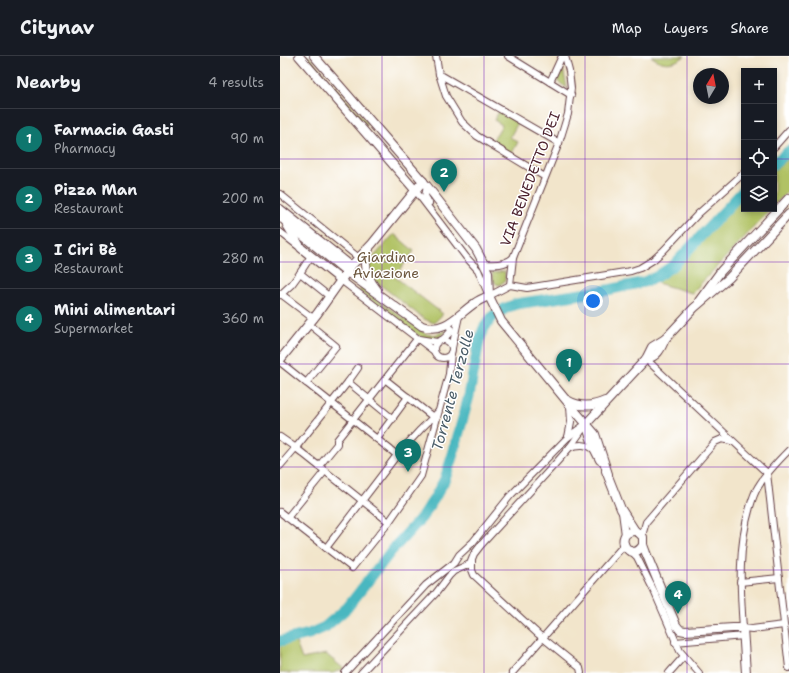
<!DOCTYPE html>
<meta charset="utf-8">
<style>
body{margin:0;font-family:"Shantell Sans",sans-serif;background:#20242c;color:#f1f3f6}
.controls{position:absolute;right:12px;top:12px;display:grid;overflow:hidden;border-radius:0px;box-shadow:0 2px 6px #0003}
.controls button{width:36px;height:36px;display:grid;place-items:center;padding:0;border:0;border-bottom:1px solid #363941;background:#171b24;color:#f1f3f6;font:20px sans-serif}
.compass{position:absolute;left:413px;top:12px;width:36px;height:36px;border-radius:50%;background:#171b24;box-shadow:0 2px 6px #0003;rotate:10deg}
.you{position:absolute;left:313px;top:245px;width:14px;height:14px;margin:-10px;border:3px solid #fff;border-radius:50%;background:#1a73e8;box-shadow:0 0 0 6px #1a73e833}
.badge{display:grid;place-items:center;width:26px;height:26px;border-radius:50%;background:#0f766e;color:#fff;font-size:13px;font-weight:700}
.pin{position:absolute;translate:-50% -33px;filter:drop-shadow(0 1px 2px #0008)}
.pin::after{content:'';position:absolute;top:21px;width:14px;height:12px;background:inherit;clip-path:polygon(0 0,100% 0,50% 100%)}
.list{margin:0;padding:0;list-style:none}
h2{display:flex;justify-content:space-between;align-items:center;height:52px;margin:0;padding:0 16px;font-size:17px}
h2 small{font-size:13px;font-weight:400;color:#9ea1a6}
.list li{display:grid;grid-template-columns:26px 1fr auto;gap:12px;align-items:center;box-sizing:border-box;height:60px;padding:0 16px;border-top:1px solid #363941}
.list b{display:block;font-size:15px;white-space:nowrap}
.list p{margin:0;font-size:13px;white-space:nowrap;color:#9ea1a6}
.list em{font-size:13px;font-style:normal;color:#9ea1a6}
.icon{flex:none;width:22px;height:22px;fill:none;stroke:currentColor;stroke-width:2;stroke-linecap:round;stroke-linejoin:round}
.map{position:relative;flex:none;width:509px;height:617px;overflow:hidden}
header{display:flex;align-items:center;gap:24px;box-sizing:border-box;height:56px;padding:0 20px;background:#171b24;border-bottom:1px solid #363941}
header strong{font-size:19px}
nav{display:flex;gap:22px;margin-inline-start:auto;font-size:14px}
main{display:flex}
aside{flex:1;background:#171b24}
.map>svg:first-child{display:block}
.green{fill:#b1c265;stroke:#7e7048}
.lines{fill:none;stroke-linecap:round;stroke-linejoin:round}
.river{stroke:#48b7c0;stroke-width:11}
.minor-casing{stroke:#633d43;stroke-width:8}
.major-casing{stroke:#633d43;stroke-width:10}
.minor{stroke:#fff;stroke-width:6}
.major{stroke:#fff;stroke-width:8}
.grid{fill:none;stroke:#7b2cbf;stroke-width:1;stroke-opacity:0.55}
.labels{text-anchor:middle;dominant-baseline:central;stroke-width:3;stroke-linejoin:round;paint-order:stroke}
.street-label{font-size:14px;fill:#4a1f2b;stroke:#fff}
.park-label{font-size:14px;fill:#6e583f;stroke:#fff}
.water-label{font-size:15px;font-style:italic;fill:#495c67;stroke:#fff}
</style>
<header>
<strong>Citynav</strong>
<nav><a>Map</a><a>Layers</a><a>Share</a></nav>
</header>
<main>
<aside>
<h2>Nearby<small>4 results</small></h2>
<ul class="list">
<li><span class="badge">1</span><div><b>Farmacia Gasti</b><p>Pharmacy</p></div><em>90 m</em></li>
<li><span class="badge">2</span><div><b>Pizza Man</b><p>Restaurant</p></div><em>200 m</em></li>
<li><span class="badge">3</span><div><b>I Ciri Bè</b><p>Restaurant</p></div><em>280 m</em></li>
<li><span class="badge">4</span><div><b>Mini alimentari</b><p>Supermarket</p></div><em>360 m</em></li>
</ul>
</aside>
<div class="map">
<svg width="509" height="617" viewBox="0 0 509 617">
<rect width="100%" height="100%" fill="#fff"/>
<filter id="ink" filterUnits="userSpaceOnUse"><feTurbulence type="fractalNoise" baseFrequency=".025" numOctaves="2"/><feDisplacementMap in="SourceGraphic" scale="8" xChannelSelector="R" yChannelSelector="G"/><feConvolveMatrix kernelMatrix="1 2 1 2 8 2 1 2 1" color-interpolation-filters="sRGB"/></filter>
<filter id="wash" filterUnits="userSpaceOnUse"><feTurbulence type="fractalNoise" baseFrequency=".012" numOctaves="4" result="noise"/><feDisplacementMap in="SourceGraphic" scale="16" xChannelSelector="R" yChannelSelector="G"/><feGaussianBlur stdDeviation="0.9" result="paint"/><feColorMatrix in="noise" values="0 0 0 0 0 0 0 0 0 0 0 0 0 0 0 0 0 1.4 0 .05"/><feComposite in="paint" operator="in"/></filter>
<g filter="url(#wash)">
<rect width="100%" height="100%" fill="#f2e5cb"/>
<g class="green">
<path d="M24,0H28L45,19L42,21Z"/>
<path d="M371,0H405C393,9 382,9 371,0Z"/>
<path d="M283,13L287,31V32L277,25Z"/>
<path d="M50,25L88,68L86,69L48,27Z"/>
<path d="M220,54L239,65L230,81L238,86L231,99L211,87L222,69L214,64Z"/>
<path d="M509,102V134L494,149V115Z"/>
<path d="M464,141V153H491L412,237L377,227Z"/>
<path d="M114,178L134,195L115,221L163,258L154,267L144,263L94,224L88,209L91,204Z"/>
<path d="M225,215V225L219,229C213,228 213,222 212,217Z"/>
<path d="M81,232L146,278L154,279L168,274C160,283 150,285 139,280L79,235Z"/>
<path d="M15,584L22,603L46,598L64,613L53,617H0V587Z"/>
</g>
<g class="lines">
<g class="river">
<path d="M494,108L509,95"/>
<path d="M0,585L29,578L45,571L67,552L112,494L142,461L154,443L165,423L173,398L189,340L199,285L204,272L213,260L226,252L236,248L328,234L364,226L376,221L394,209L464,134"/>
</g>
</g>
</g>
<g filter="url(#ink)">
<g class="lines">
<g class="minor-casing">
<g id="minor">
<path d="M156,0L159,18L166,40L182,66L197,80L265,121"/>
<path d="M228,0L291,39"/>
<path d="M159,18L279,87"/>
<path d="M270,26L282,0"/>
<path d="M494,91L509,74"/>
<path d="M147,130L145,140L149,147"/>
<path d="M135,134L186,201L198,214L209,240L230,229"/>
<path d="M0,138L79,202"/>
<path d="M0,176L18,190"/>
<path d="M31,200L20,217L50,241"/>
<path d="M205,208C215,209 225,209 233,202"/>
<path d="M61,224L154,295"/>
<path d="M230,229L247,232L351,215L360,212L373,204L383,195L418,158L464,117"/>
<path d="M230,229L233,202L279,87L288,58L291,32L289,15L285,0"/>
<path d="M1,238L34,263"/>
<path d="M0,239L12,228L20,217"/>
<path d="M139,283L157,286"/>
<circle cx="163" cy="293" r="9"/>
<path d="M162,284C168,279 175,274 167,268"/>
<path d="M172,292L179,260"/>
<path d="M366,303L487,417"/>
<path d="M0,306L117,399"/>
<path d="M106,324L153,361"/>
<path d="M68,326L78,312"/>
<path d="M26,327L56,290L29,268"/>
<path d="M0,381L16,392L109,466"/>
<path d="M288,381L291,366L290,349"/>
<path d="M97,383L128,341"/>
<path d="M290,391C300,388 307,388 315,394"/>
<path d="M0,410L18,389L68,326L113,363"/>
<path d="M39,410L57,388V384L137,283"/>
<path d="M487,417L509,612"/>
<path d="M0,456L72,512L109,466L141,420L169,318L171,297"/>
<path d="M342,456L345,479"/>
<path d="M7,462L45,415"/>
<path d="M362,480L366,466L435,386L442,383L451,385"/>
<path d="M46,492L117,399L140,374L158,356"/>
<path d="M351,495L357,501L374,535L400,595L419,617"/>
<path d="M192,505V514L194,519L258,578L300,612L301,617"/>
<path d="M460,526L499,522"/>
<path d="M504,569L472,573L463,572C460,531 458,491 470,451C472,444 474,437 478,431C486,417 498,405 509,394"/>
<path d="M395,586L464,580"/>
<path d="M65,617L146,529L174,507L179,499L193,486L230,440L288,381L306,368"/>
<path d="M81,617L156,537L169,520L174,515L190,508L194,498L201,489L275,408L290,391L305,370"/>
<path d="M232,617L344,489"/>
<path d="M389,617L404,600"/>
</g>
</g>
<g class="major-casing">
<g id="major">
<path d="M19,0L135,134"/>
<path d="M34,0L147,130L196,193L208,216L209,240L221,265L290,349L315,378L328,418"/>
<path d="M0,153L71,210"/>
<path d="M0,161L67,216L142,270C165,278 178,258 195,247C199,244 204,242 209,240"/>
<path d="M7,169L21,192L61,224"/>
<path d="M89,193C82,209 87,222 97,234"/>
<path d="M419,245L441,215L509,142"/>
<path d="M366,303C377,301 381,293 385,283"/>
<path d="M0,304L37,258L71,210L92,188L143,125"/>
<path d="M287,344C300,352 312,351 325,345"/>
<path d="M306,368L366,303L372,291L385,283L414,252L449,222L509,158"/>
<path d="M307,371L315,394L320,404"/>
<path d="M326,415L341,453L355,475L359,477L363,481V489L366,497L396,569L400,574L405,575L453,572H463L466,617"/>
<path d="M355,475C331,476 350,510 363,489"/>
</g>
</g>
<use href="#minor" class="minor"/>
<use href="#major" class="major"/>
</g>
</g>
<path class="grid" d="M102,0V617M204,0V617M305,0V617M407,0V617M0,103H464M494,103H509M0,206H509M0,308H509M0,411H509M0,514H509"/>
<g class="labels">
<g class="street-label">
<text transform="translate(250 123) rotate(-69)">VIA BENEDETTO DEI</text>
</g>
<g class="park-label">
<text x="106" y="201">Giardino<tspan x="106" dy="16">Aviazione</tspan></text>
</g>
<g class="water-label">
<text transform="translate(173 334) rotate(-75)">Torrente Terzolle</text>
</g>
</g>
</svg>
<div class="controls">
<button>+</button>
<button>−</button>
<button><svg class="icon" aria-label="locate" viewBox="0 0 24 24"><circle cx="12" cy="12" r="6"/><path d="M12 2v4M12 18v4M2 12h4M18 12h4"/></svg></button>
<button><svg class="icon" aria-label="layers" viewBox="0 0 24 24"><path d="M12 4l9 5-9 5-9-5zM3 14l9 5 9-5"/></svg></button>
</div>
<svg class="compass" viewBox="-18 -18 36 36"><path d="M0-13l5 13h-10z" fill="#e53935"/><path d="M0 13l5-13h-10z" fill="#9ea1a6"/></svg>
<div class="you"></div>
<div class="pin badge" style="left:289px;top:326px">1</div>
<div class="pin badge" style="left:164px;top:136px">2</div>
<div class="pin badge" style="left:128px;top:416px">3</div>
<div class="pin badge" style="left:398px;top:558px">4</div>
</div>
</main>
